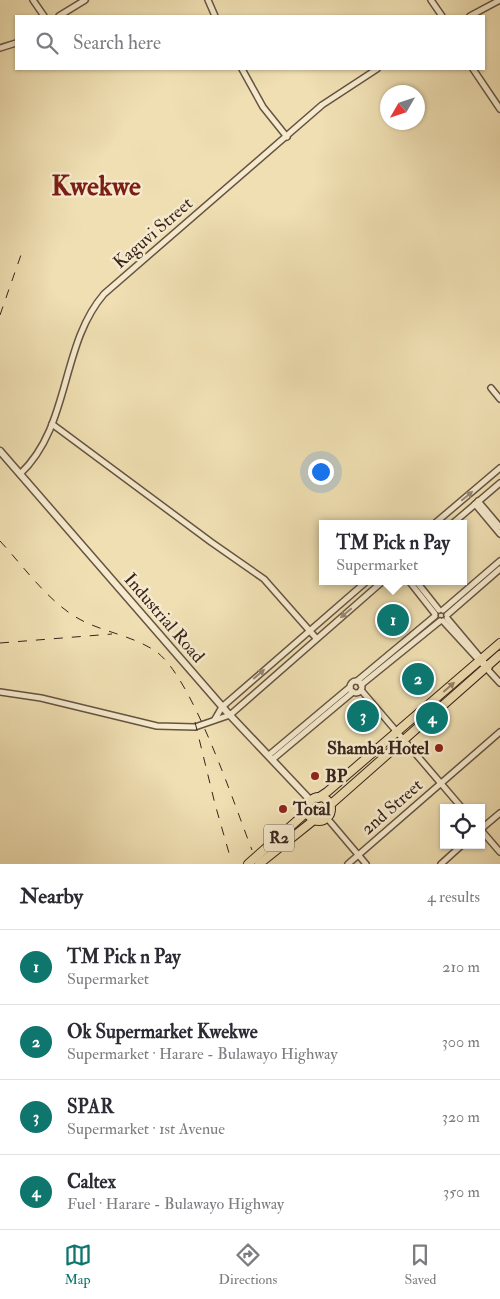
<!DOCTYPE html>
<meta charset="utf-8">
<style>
body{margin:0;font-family:"IM FELL Double Pica",serif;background:#f7f7f7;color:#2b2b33}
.controls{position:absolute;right:15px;bottom:15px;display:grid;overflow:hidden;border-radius:0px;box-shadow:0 1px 4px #0004}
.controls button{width:45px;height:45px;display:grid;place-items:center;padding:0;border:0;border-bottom:1px solid #e1e1e2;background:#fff;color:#2b2b33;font:25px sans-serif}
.compass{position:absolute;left:380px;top:85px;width:45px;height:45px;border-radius:50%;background:#fff;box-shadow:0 1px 4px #0004;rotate:231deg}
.you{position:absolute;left:320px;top:471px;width:18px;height:18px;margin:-12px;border:4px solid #fff;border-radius:50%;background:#1a73e8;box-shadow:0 0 0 8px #1a73e833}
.badge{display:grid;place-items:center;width:32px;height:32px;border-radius:50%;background:#0f766e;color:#fff;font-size:16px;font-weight:700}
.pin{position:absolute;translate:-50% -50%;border:2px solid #fff;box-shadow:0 1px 5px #0006}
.popup{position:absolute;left:319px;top:520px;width:148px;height:65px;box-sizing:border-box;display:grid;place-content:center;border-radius:0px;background:#fff;filter:drop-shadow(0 1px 4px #0005);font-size:16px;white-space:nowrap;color:#7c7c81}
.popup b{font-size:19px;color:#2b2b33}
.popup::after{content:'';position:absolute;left:50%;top:100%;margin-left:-10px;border:10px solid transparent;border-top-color:#fff}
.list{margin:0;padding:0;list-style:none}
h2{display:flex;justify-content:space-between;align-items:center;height:65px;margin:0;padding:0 20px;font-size:21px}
h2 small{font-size:16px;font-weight:400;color:#7c7c81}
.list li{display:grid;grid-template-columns:32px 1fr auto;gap:15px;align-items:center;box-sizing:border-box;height:75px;padding:0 20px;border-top:1px solid #e1e1e2}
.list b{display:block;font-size:19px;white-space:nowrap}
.list p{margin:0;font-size:16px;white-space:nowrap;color:#7c7c81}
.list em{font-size:16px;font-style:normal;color:#7c7c81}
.icon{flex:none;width:28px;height:28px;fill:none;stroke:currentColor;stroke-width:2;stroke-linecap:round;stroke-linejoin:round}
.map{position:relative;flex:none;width:500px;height:864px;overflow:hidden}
.search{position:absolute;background:#fff;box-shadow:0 1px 4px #0004;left:15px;right:15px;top:15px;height:55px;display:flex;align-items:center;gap:12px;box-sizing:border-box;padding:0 18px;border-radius:0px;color:#7c7c81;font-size:19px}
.sheet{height:365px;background:#fff}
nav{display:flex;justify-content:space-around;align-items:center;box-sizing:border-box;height:70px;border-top:1px solid #e1e1e2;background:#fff;font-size:14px;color:#7c7c81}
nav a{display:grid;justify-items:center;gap:2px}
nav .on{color:#0f766e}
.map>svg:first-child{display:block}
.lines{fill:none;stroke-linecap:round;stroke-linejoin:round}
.minor-casing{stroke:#665342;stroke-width:8}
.tertiary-casing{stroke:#665342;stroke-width:9}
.trunk-casing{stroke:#39241c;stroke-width:10}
.minor{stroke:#f5eacd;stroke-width:5}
.tertiary{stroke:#f5eacd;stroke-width:6}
.trunk{stroke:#efdfb2;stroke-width:8}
.rail{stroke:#39241c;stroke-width:1;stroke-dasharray:9 9;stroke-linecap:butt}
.oneway{fill:#978774}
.oneway2{fill:#948267}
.poi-dot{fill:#8f2418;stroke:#f5eacd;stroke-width:2}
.labels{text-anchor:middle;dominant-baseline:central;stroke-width:5;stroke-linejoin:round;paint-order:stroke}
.shield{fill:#f5eacd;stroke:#715f51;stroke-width:1}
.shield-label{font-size:16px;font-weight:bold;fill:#39241c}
.street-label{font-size:18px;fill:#39241c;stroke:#f5eacd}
.poi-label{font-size:18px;font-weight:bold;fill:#39241c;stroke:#f5eacd;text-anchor:start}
.town-label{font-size:28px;font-weight:bold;fill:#7a1f14;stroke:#f5eacd}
</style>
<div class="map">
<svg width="500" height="864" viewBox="0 0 500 864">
<rect width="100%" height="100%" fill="#efdfb2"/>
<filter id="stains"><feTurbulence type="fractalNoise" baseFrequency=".004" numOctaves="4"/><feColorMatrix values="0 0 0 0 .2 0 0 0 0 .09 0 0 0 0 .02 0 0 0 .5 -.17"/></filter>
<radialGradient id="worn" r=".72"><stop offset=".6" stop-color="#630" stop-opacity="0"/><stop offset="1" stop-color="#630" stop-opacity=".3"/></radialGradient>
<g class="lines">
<g class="minor-casing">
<g id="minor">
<path d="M33,0L44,16"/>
<path d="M208,0L215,16"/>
<path d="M431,0L442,16"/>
<path d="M59,16L85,0"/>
<path d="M470,16L500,0"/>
<path d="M0,48L16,43"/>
<path d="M242,69L263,107L287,137"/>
<path d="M473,69L500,109"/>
<path d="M491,388L500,399"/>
<path d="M52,424L211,542L264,579L316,638"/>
<path d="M20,474C71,426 60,345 104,294L322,105L377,69"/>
<path d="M478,501L500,527"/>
<path d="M475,504L500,534"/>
<path d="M434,524L500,468"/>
<path d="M452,524L500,483"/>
<path d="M409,581L435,614"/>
<path d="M416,581L439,610"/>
<path d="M443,610L500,561"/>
<path d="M447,615L500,569"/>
<path d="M447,618L489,668"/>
<path d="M443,621L500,683"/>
<path d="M357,681L435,616"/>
<circle cx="356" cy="687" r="6"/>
<path d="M361,685L440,621"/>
<path d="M361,690L462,808"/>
<path d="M0,692L41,698L157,726L195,727L230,715L383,581"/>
<path d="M215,719L222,707L367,581"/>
<path d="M269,755L350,687"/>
<path d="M273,759L353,692"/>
<path d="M327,818L366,864"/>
<path d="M481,829L500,813"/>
<path d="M481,830L500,852"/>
<path d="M348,864L500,732"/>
<path d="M441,864L462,845"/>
</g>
</g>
<g class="tertiary-casing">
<path id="tertiary" d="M0,451L226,711L311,801"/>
</g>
<g class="trunk-casing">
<g id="trunk">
<circle cx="319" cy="809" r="12"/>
<path d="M318,798L327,792L500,643"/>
<path d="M330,805L500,655"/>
<path d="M248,864L308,811"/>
<path d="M259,864L314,820"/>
</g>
</g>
<use href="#minor" class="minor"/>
<use href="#tertiary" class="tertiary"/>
<use href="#trunk" class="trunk"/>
<g class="rail">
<path d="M0,315L22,252"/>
<path d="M0,541C25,568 49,603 81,620C106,633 135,636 158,653C194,682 234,804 252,850"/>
<path d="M0,643L112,634"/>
<path d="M195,722L215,804L229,853"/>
</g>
</g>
<defs><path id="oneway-solid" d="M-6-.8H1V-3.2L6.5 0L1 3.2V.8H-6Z" transform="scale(1.25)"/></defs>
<g class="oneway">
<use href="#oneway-solid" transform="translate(467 496) rotate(-40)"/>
<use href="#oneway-solid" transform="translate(346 613) rotate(140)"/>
<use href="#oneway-solid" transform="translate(259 674) rotate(-41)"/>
</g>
<use class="oneway2" href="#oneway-solid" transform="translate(449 687) rotate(-41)"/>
<g class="poi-dot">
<circle cx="439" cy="748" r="5"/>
<circle cx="315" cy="776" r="5"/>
<circle cx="283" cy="809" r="5"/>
</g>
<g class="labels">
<rect class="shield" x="264" y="824.5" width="30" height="27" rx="4"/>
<g class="shield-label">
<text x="279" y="838">R2</text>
</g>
<g class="street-label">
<text transform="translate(153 233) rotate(-41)">Kaguvi Street</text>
<text transform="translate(164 618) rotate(49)">Industrial Road</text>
<text transform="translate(392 807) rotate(-41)">2nd Street</text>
</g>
<g class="poi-label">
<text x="429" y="748" text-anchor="end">Shamba Hotel</text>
<text x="325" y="776">BP</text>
<text x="293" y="809">Total</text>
</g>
<g class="town-label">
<text x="96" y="186">Kwekwe</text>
</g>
</g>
<rect width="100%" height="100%" filter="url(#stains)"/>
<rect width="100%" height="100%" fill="url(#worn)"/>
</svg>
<div class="controls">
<button><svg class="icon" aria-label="locate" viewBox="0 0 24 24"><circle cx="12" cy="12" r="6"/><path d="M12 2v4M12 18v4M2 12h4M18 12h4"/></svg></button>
</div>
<svg class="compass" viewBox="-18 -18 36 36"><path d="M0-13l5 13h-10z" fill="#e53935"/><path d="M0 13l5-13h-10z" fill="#7c7c81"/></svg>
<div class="you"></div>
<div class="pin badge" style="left:393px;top:620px">1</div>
<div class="popup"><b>TM Pick n Pay</b>Supermarket</div>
<div class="pin badge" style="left:418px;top:679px">2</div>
<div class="pin badge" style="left:363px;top:716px">3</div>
<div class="pin badge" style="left:432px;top:718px">4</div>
<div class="search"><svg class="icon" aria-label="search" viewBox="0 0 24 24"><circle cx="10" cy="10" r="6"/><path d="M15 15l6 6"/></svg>Search here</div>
</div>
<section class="sheet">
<h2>Nearby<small>4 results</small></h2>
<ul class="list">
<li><span class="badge">1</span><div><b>TM Pick n Pay</b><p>Supermarket</p></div><em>210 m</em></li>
<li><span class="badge">2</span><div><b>Ok Supermarket Kwekwe</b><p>Supermarket · Harare - Bulawayo Highway</p></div><em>300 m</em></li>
<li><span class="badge">3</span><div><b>SPAR</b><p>Supermarket · 1st Avenue</p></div><em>320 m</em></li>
<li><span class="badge">4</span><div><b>Caltex</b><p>Fuel · Harare - Bulawayo Highway</p></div><em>350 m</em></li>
</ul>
</section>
<nav>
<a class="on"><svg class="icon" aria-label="map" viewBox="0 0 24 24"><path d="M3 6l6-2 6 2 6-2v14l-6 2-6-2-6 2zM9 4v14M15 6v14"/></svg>Map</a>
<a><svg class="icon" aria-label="directions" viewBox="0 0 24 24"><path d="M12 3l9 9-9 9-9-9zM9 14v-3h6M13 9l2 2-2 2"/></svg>Directions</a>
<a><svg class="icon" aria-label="saved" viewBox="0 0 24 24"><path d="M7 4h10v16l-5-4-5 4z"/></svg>Saved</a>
</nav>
